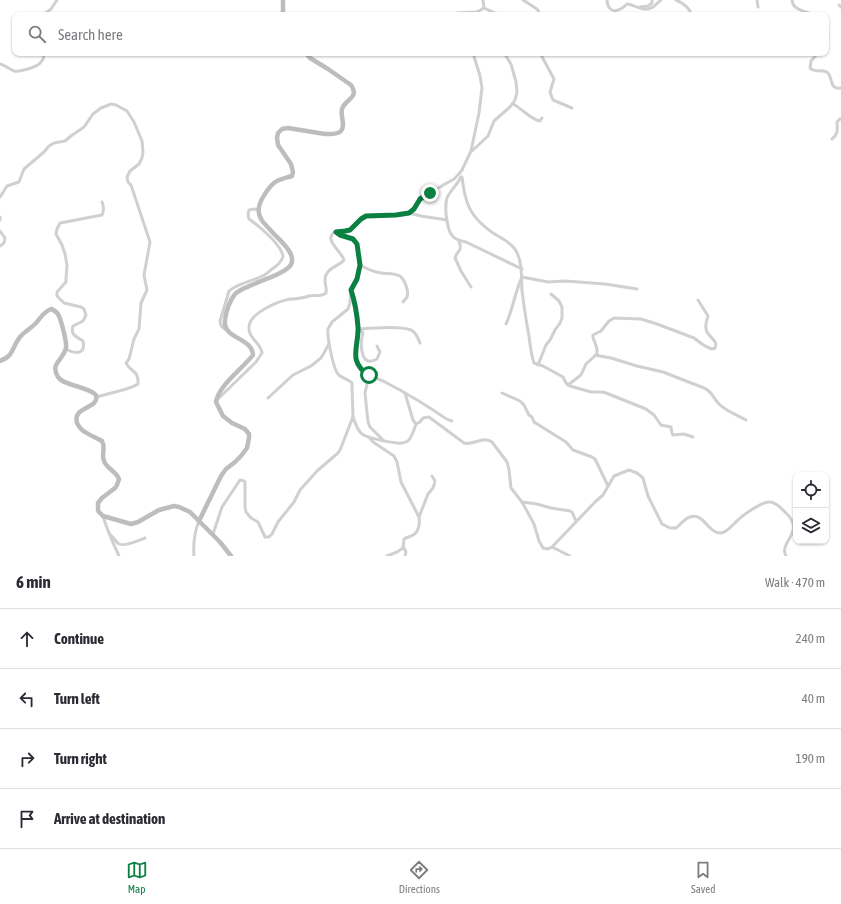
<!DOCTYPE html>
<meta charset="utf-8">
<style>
body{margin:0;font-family:"Asap Condensed",sans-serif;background:#f2f2f3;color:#2b2b33}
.controls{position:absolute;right:12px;bottom:12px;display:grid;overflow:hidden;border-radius:8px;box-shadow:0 1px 3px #0004}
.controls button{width:36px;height:36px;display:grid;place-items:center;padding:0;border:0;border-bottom:1px solid #e1e1e2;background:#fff;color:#2b2b33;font:20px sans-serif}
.stop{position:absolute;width:12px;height:12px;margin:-9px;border:3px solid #0b8043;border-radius:50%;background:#fff}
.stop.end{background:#0b8043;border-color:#fff;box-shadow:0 1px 4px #0008}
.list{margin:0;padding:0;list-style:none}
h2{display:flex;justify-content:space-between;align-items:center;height:52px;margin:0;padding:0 16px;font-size:17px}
h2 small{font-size:13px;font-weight:400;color:#7c7c81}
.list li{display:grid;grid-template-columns:26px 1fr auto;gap:12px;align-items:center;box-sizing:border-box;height:60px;padding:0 16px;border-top:1px solid #e1e1e2}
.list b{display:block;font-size:15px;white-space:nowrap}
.list em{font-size:13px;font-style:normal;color:#7c7c81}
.icon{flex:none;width:22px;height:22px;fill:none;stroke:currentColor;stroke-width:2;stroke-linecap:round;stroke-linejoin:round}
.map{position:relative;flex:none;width:841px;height:556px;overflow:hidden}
.search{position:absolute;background:#fff;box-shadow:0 1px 3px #0004;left:12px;right:12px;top:12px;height:44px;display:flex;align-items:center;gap:10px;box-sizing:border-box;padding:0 14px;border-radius:8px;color:#7c7c81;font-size:15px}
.sheet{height:292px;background:#fff}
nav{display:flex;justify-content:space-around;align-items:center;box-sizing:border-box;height:56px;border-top:1px solid #e1e1e2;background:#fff;font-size:11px;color:#7c7c81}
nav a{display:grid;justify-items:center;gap:2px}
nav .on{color:#0b8043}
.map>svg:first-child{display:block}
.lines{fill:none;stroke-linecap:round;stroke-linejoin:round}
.street{stroke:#d0d0d0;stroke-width:3}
.secondary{stroke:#bdbdbd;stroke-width:4.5}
.route{stroke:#0b8043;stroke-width:5}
</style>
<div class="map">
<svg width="841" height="556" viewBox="0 0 841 556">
<rect width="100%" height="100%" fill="#fff"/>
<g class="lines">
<g class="street">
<path d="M523,0L537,9L541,15"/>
<path d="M607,0C607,6 611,13 618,10C622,9 625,6 627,4C636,5 644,13 653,7C656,5 658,2 661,0"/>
<path d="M676,0C683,3 689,7 692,15"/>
<path d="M757,0L758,7"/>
<path d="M792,0C793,11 806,11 814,15"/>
<path d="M839,5L841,7"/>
<path d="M640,7L648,6L652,3V0"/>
<path d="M484,8L495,13L508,15"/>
<path d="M43,15L51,9L57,0"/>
<path d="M454,15L457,13L477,12L484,8L483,0"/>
<path d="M826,29L828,37L826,44"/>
<path d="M540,53L554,79L550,92L553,100L572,108"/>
<path d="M818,53L811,61L810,68C816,74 823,68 828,73C833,78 829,90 841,88"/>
<path d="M0,64C5,65 9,69 14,71C20,72 38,67 41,62C43,60 44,56 44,53"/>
<path d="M513,104C521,108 533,121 540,121L542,118"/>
<path d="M832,139C839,133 837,130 837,122L840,119H841"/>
<path d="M472,151L488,136L494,121L510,107L515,100L517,92L516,82L511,64L504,53"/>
<path d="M461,177C457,185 450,191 447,198C445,204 446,209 446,214C448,229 449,240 466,242L522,269"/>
<path d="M462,177C465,204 470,217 493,233C501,238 509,241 515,249C523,262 521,276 522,291C524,306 526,321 529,336C530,345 531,354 534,363L543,366L563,377L566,383L570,386L591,392H602L606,393L646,409L654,415L661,425L671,427L672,433L673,435L684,434L693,437"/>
<path d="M0,197L7,186L19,182L24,169L44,152L49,146L54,143L65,141L71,136L84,127L93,114L101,108L111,104L116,105L127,111L134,122L142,141L143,152L142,158L139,164L130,171L127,177L128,182L131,185L150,242L144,275L147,290L141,303L139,329L134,339L129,359L126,363C130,372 139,370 138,384C129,390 109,393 97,397"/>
<path d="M409,213L421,216L447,220"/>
<path d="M0,217V220"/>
<path d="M0,231L5,238L4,243L0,246"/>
<path d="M336,232L340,235L353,239L357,244L360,265L357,279L351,290L357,314L358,329L357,340L356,358L359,367L363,372L368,375L383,381L400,390L405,393L413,420L416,424L420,422L423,418L429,417L464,443C474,446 483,435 492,442L507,462L509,470L511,488L522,502L534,524L539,541L543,548L548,549L552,547L595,502L603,495L614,476L629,470L637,473L643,478L648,496L662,524L670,528H676C680,525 685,518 690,517C704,512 708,534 721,533C728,532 733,524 738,520C743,515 763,501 770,502C776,502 781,508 785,512C807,532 778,542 786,556"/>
<path d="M459,241C463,252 457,250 455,258L461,271L471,287"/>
<path d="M360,265C367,269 374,272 381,273C387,274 394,273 400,276C405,280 409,291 407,297C407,298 404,300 403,302"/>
<path d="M506,324C513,309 515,292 522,277L548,282L565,281L605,284L637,289"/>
<path d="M360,329L363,333C360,343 360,369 377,359L380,352L377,346"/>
<path d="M361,329C372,328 401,326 411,330C416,332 418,338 420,343"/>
<path d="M226,330C222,328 220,326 220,321L229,291C238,283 251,282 262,276C266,275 269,271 272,269C277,266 281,262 283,257C283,246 259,226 249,219L248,214L249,210L254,209L259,210"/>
<path d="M66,349C75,354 86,355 83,341C77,337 70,335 73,326L83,321L86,315L84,309L81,307L64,303L57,296V292L66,282V279L67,265L65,254L62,245L56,234L57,229L60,223L102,215C104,211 104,207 102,202"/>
<path d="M595,355L611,358L637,366L663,372L704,388C712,391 713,398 719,404C726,411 737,415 746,420"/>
<path d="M538,365L546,345L550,340L555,330L560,323L562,318V307L559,301L551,294"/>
<path d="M369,375L365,393L368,422L370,427L384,441"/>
<path d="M568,385L581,375L586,364L597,354C598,344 592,340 593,335L601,331L609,321L614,318L641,319L657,324L694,338L702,344L707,347L712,349L715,348C719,340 707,337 706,329C705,324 707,320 708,316L698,300"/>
<path d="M405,393C414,398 424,404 433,410C440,414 444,419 452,421"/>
<path d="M502,393L520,401L524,405L529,415L532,417L534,422L566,442L573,450L592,457L595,459L608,486"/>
<path d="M268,398L293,375L311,366L321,358L329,344"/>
<path d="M217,400L221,396L256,362L262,353C261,342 248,339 249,327C249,313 279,301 290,299C294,299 297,299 300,298C303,298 306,297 309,296C315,294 321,298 326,293C327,288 325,285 325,280C325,268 338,267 344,260C342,253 329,243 331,237C332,230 342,232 347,231C354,229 357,220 364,217C377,212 396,219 410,212C416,209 419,201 424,196L454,179L458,175L462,170L471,151L479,113L482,88L480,76L473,53"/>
<path d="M353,417C355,422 357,430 362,434C366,438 396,444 402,443C403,443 406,442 408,441C412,437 414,430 416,424"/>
<path d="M369,437L373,442L394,456L397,462L401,482L419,517C420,523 419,532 413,535C410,537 407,537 404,539L403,548L397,552L387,556"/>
<path d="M522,502L537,504L551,508L570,511L572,512L576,521"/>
<path d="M103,516C107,530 113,543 119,556"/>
<path d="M419,517L428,494L433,488L434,485L435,481L432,476"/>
<path d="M110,534C113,537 116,542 119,544C125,547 139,540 145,538"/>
<path d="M213,534L222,507L240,480L244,481L245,482V507L246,512L251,518L258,522L265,537H269L272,534L278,522L294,502L300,490L317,471L338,453L340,450L353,417L352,387V383C348,379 341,378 338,374C333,368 327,337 328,329L332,322L348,309L350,303L351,291"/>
<path d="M403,546L406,552L405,556"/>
<path d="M552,547L570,556"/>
<path d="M194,556C193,543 194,533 199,521"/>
</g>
<g class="secondary">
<path d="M283,15V0"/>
<path d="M0,361C15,355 11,348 20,337C24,332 30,329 35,324C40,319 43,312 51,309C54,310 56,311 58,314C61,319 67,343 66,347C65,359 49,363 58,377C64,386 87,386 96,395C100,409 72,406 77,423C79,427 81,430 85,432C91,436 97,438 102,441C106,448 101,454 104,461C107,469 116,471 119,479L117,485L115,488L102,498L98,503V510L99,512L103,516L131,524L138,522L159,510L174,506L179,507L190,512L199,521L221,476L226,469L235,462L241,456L247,448L249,438V434L245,429L232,423L223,416L216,402C218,386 243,368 253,355C252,337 222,339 225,320C226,311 230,300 235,294C240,289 248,287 254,284C265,279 278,276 288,268C300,258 283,243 275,235C271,231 267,226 263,222C260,218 258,212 259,207C260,200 269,187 274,183C279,179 286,178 292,176L293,172L291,164L278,145L277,138L278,133L282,129L288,128L325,134C330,134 337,135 341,131C346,125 340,116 342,109C345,99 360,98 351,85L328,69L310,58L306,53"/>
<path d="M199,521L220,542L231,556"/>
</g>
</g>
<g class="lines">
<path class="route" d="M369,375C347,362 359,346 358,327C357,314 355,302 351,290L357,279L360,265L357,244L353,239L340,235L336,232L345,231L350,230L361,219L366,216L396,215L409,213L414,209L420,199L430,193"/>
</g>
</svg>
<div class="controls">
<button><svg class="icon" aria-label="locate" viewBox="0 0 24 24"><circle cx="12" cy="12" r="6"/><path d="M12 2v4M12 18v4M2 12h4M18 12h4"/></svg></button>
<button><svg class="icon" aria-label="layers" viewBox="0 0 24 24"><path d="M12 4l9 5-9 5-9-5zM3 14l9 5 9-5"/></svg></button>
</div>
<div class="stop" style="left:369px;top:375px"></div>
<div class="stop end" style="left:430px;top:193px"></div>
<div class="search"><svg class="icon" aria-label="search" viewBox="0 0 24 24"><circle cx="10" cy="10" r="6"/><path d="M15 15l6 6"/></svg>Search here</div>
</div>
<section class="sheet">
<h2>6 min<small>Walk · 470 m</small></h2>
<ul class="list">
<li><svg class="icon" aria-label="ahead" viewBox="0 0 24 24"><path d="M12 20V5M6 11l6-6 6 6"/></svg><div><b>Continue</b></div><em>240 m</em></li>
<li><svg class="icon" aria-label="left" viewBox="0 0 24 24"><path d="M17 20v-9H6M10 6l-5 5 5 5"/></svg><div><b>Turn left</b></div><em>40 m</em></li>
<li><svg class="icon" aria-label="right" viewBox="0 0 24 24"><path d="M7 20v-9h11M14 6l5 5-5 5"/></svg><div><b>Turn right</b></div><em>190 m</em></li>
<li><svg class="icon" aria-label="arrive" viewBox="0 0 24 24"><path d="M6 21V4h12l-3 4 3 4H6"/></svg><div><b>Arrive at destination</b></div></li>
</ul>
</section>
<nav>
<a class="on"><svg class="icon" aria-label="map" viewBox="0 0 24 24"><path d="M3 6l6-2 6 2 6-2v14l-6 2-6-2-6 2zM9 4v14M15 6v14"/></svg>Map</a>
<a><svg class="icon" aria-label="directions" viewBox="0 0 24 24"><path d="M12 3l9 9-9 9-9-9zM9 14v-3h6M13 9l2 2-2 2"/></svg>Directions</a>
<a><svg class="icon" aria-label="saved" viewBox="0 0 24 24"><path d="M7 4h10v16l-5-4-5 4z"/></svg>Saved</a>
</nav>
